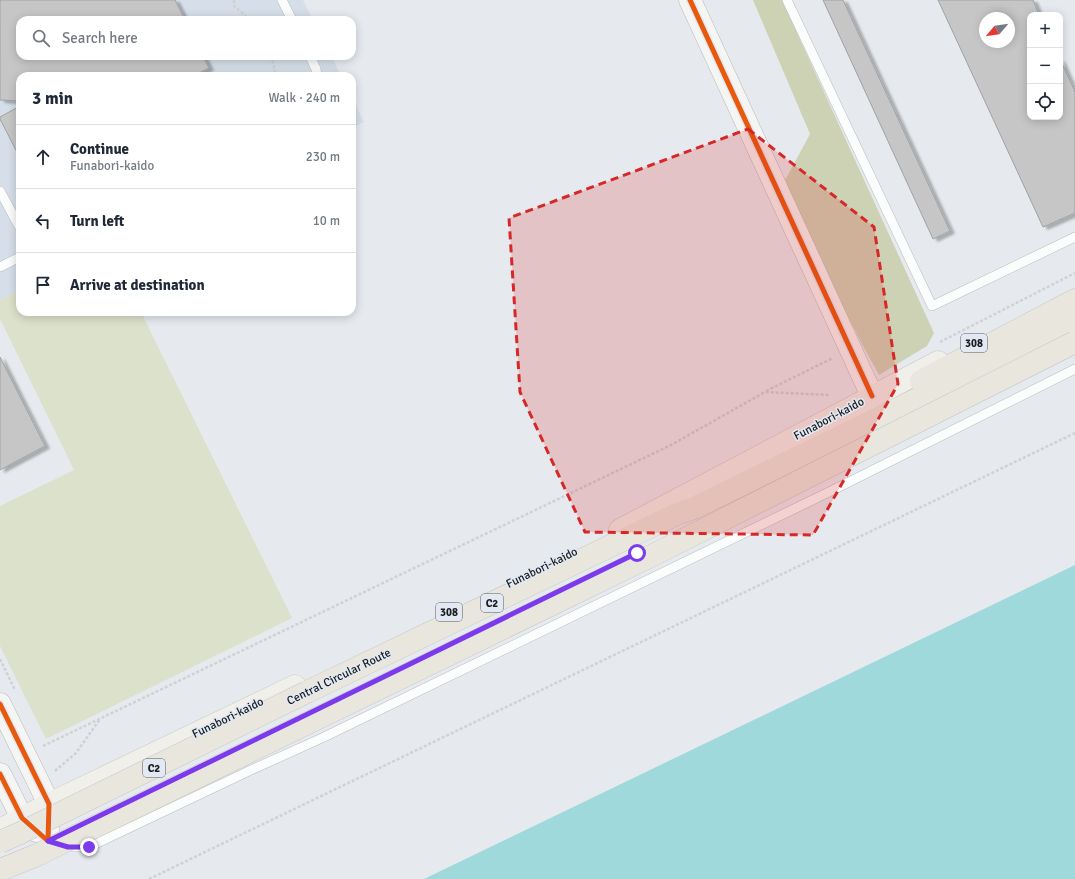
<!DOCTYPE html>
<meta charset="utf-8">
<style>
body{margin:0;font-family:Signika,sans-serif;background:#f2f2f3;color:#1f2937}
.controls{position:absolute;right:12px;top:12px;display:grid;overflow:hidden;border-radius:8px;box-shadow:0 2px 10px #0003}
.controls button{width:36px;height:36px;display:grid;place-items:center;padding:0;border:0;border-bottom:1px solid #e0e1e3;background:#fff;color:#1f2937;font:20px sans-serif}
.compass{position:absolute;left:979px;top:12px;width:36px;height:36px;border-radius:50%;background:#fff;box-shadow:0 2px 10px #0003;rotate:241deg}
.stop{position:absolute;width:12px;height:12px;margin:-9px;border:3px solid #7c3aed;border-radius:50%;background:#fff}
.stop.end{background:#7c3aed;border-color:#fff;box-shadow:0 1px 4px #0008}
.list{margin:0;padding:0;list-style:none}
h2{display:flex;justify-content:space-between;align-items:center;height:52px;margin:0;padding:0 16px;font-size:17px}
h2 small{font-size:13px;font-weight:400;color:#747a83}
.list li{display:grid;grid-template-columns:26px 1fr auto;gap:12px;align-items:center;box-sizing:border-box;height:64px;padding:0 16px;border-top:1px solid #e0e1e3}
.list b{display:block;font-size:15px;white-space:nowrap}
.list p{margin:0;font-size:13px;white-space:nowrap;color:#747a83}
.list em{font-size:13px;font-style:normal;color:#747a83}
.icon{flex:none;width:22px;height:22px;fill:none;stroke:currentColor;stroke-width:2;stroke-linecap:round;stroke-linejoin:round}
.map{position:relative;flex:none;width:1075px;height:879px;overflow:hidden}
.search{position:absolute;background:#fff;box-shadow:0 2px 10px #0003;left:16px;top:16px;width:340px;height:44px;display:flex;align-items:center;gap:10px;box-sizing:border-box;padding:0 14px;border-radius:12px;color:#747a83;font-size:15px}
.panel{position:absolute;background:#fff;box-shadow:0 2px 10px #0003;left:16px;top:72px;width:340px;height:244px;border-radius:12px}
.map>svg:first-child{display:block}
.built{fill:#d6dfe9}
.green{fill:#dce1cc}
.forest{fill:#cdd2b4}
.water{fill:#9fd9dc}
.pier{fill:#e6eaee}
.building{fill:#c6c6c6;stroke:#a0a1a2;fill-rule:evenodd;filter:url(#shadow)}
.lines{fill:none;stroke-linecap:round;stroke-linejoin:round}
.lane-casing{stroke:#b9bcbf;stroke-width:10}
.secondary-casing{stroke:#b9bcbf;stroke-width:23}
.primary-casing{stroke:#c4c6c8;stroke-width:23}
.highway-casing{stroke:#c4c6c8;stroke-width:23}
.path{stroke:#d0d1d3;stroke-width:2.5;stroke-dasharray:3 2;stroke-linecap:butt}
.lane{stroke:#fbfcfc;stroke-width:9}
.secondary{stroke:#f5f5f3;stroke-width:22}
.primary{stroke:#f0efea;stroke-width:22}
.highway{stroke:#e9e7dd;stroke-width:22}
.highway-bridge-casing{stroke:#c4c6c8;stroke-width:23;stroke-linecap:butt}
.highway-bridge{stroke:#e9e7dd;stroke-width:22}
.cycleway-casing{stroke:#e2e9f2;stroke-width:8}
.cycleway{stroke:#e8590c;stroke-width:5}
.route{stroke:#7c3aed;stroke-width:5}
.marked{fill:#d62828;fill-opacity:0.2;stroke:#d62828;stroke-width:3;stroke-dasharray:8 5;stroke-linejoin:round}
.labels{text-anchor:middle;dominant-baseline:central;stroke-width:3;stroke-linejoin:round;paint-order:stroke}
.shield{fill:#e2e9f2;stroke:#565a5f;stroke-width:1}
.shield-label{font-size:11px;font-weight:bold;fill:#1a1d20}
.street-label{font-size:12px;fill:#1a1d20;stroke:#e2e9f2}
</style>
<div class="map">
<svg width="1075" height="879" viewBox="0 0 1075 879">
<defs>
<filter id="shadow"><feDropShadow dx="4.5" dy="2.5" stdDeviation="1" flood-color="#0004"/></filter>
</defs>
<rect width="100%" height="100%" fill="#e6eaee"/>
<g class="built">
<path d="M0,0H303L313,20H20V56H331L341,76H20V290L0,300Z"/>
<path d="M352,98L364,122L352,128Z"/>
</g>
<path class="green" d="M20,290V312H141L292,618L46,739L0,646V506L74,470L0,319V300Z"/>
<path class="forest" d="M753,0H782L934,333L927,346L879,375L862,344L782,186L810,134Z"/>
<path class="water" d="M1075,565V879H424Z"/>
<path class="pier" d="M1075,563V564L422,879L423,877Z"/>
<g class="building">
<path d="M0,0H175L185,20H20V56H203L209,68L193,76H20V101L0,100Z"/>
<path d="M823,0H843L950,231L933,239Z"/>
<path d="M938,0H1033L1039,15H1030V117H1060V59L1075,92V213L1043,227ZM985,18H1009V42H985Z"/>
<path d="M20,106V158L0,119V117Z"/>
<path d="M0,357L45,446L0,470Z"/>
</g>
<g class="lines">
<g class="lane-casing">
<g id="lane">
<path d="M282,0L292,20"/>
<path d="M787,0L932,306L1075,237"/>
<path d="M310,56L316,69L317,76"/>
<path d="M0,191L20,228"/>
<path d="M0,267L20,257"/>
<path d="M66,847H89L251,770L322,738L831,491L1075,369"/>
</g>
</g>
<g class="secondary-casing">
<g id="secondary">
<path d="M690,0L872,396"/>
<path d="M0,704L49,804L48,841"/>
<path d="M0,774L22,818L36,831"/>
</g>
</g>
<g class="primary-casing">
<g id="primary">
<path d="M620,530L938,362"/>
<path d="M0,830L49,804L295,686"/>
</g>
</g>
<g class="highway-casing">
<g id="highway">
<path d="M921,381L1075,300"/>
<path d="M307,692L677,514L694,508L1075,322"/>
</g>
</g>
<g class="path">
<path d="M234,0V6L246,16V20"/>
<path d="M270,56L273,62L276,76"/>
<path d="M940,342L1075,273"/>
<path d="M766,391L833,358"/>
<path d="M0,659L15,690"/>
<path d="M43,746L671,445L765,392L830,395"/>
<path d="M55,771L76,753L100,719"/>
<path d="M149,879L1075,433"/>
</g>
<use href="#lane" class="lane"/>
<use href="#secondary" class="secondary"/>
<use href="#primary" class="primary"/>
<use href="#highway" class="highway"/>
<g class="highway-bridge-casing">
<g id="highway-bridge">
<path d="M0,842L18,834L307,692"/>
<path d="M0,870L37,855L653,555L1075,342"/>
</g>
</g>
<use href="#highway-bridge" class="highway-bridge"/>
<g class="cycleway-casing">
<g id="cycleway">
<path d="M690,0L872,396"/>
<path d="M0,704L49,804L48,841"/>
<path d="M0,774L22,818L48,841"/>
</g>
</g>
<use href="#cycleway" class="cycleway"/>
</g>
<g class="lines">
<path class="route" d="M89,847H68L48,841L637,553"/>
</g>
<path class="marked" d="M748,129L874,227L898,384L813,535L585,532L520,392L509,218Z"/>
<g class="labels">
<g class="shield">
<rect x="961" y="334" width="26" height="18" rx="3"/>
<rect x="481" y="594" width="22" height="18" rx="3"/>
<rect x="436" y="603" width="26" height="18" rx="3"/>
<rect x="143" y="759" width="22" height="18" rx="3"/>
</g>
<g class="shield-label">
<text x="974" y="343">308</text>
<text x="492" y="603">C2</text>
<text x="449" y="612">308</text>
<text x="154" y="768">C2</text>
</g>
<g class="street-label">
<text transform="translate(829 419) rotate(-28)">Funabori-kaido</text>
<text transform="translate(542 568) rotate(-26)">Funabori-kaido</text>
<text transform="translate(339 677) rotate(-26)">Central Circular Route</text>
<text transform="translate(228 718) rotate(-26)">Funabori-kaido</text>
</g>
</g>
</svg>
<div class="controls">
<button>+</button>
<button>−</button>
<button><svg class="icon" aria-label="locate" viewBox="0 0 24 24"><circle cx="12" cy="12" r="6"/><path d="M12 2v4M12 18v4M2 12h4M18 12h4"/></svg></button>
</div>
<svg class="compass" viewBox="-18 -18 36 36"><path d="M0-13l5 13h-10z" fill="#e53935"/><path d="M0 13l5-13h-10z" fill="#747a83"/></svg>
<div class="stop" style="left:637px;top:553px"></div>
<div class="stop end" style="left:89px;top:847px"></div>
<div class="search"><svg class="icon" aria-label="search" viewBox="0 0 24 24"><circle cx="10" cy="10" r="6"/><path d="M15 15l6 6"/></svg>Search here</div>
<section class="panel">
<h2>3 min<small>Walk · 240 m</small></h2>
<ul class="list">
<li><svg class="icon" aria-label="ahead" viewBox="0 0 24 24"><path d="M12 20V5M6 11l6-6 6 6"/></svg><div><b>Continue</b><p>Funabori-kaido</p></div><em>230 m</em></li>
<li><svg class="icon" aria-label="left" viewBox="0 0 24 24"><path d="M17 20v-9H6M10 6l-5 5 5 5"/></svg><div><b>Turn left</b></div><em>10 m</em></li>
<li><svg class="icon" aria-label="arrive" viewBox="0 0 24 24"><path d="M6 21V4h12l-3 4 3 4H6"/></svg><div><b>Arrive at destination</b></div></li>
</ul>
</section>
</div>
